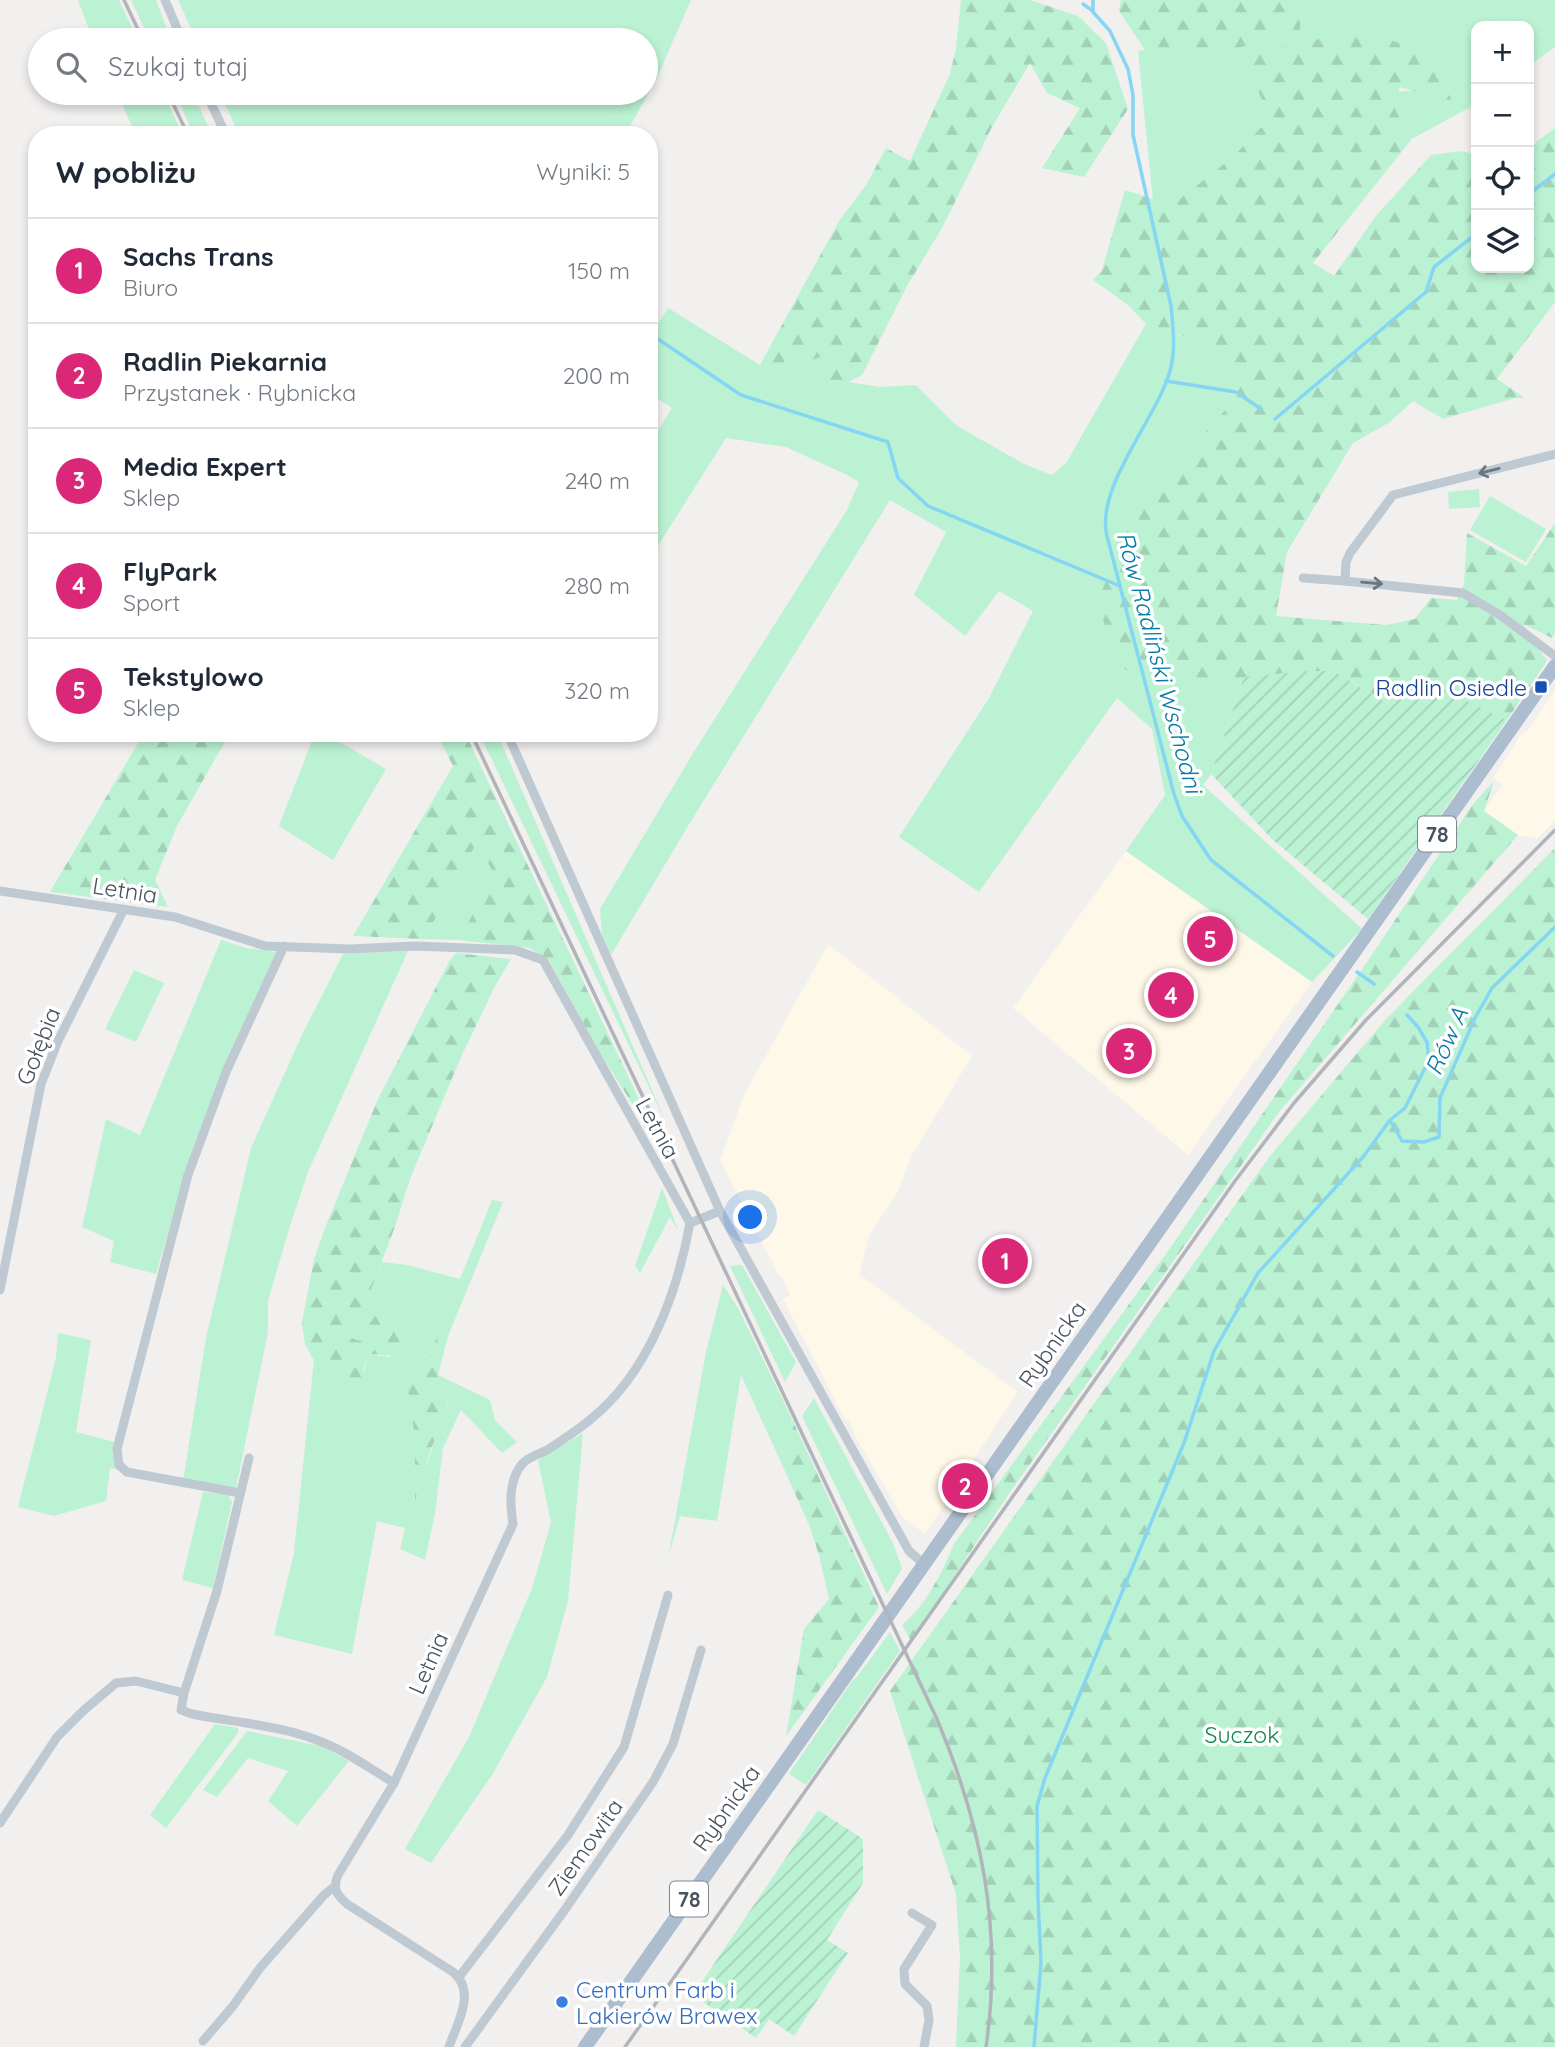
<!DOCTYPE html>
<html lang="pl">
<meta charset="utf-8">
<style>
body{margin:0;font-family:Quicksand,sans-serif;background:#f2f2f3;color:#1f2937}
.controls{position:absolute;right:21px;top:21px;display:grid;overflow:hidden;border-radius:14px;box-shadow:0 4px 10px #0003}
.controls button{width:63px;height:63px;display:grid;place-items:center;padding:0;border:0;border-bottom:2px solid #e0e1e3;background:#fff;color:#1f2937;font:35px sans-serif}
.you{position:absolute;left:751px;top:1218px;width:24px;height:24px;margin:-18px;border:5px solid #fff;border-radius:50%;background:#1a73e8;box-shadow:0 0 0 10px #1a73e833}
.badge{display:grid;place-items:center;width:46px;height:46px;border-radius:50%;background:#db2777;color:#fff;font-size:23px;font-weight:700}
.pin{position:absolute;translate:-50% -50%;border:4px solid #fff;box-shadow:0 2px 7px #0006}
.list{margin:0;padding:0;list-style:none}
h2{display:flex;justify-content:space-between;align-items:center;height:91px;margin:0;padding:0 28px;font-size:30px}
h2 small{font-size:23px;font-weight:400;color:#747a83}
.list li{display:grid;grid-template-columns:46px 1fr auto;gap:21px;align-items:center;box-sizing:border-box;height:105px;padding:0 28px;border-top:2px solid #e0e1e3}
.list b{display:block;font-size:26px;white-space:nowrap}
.list p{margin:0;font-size:23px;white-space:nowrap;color:#747a83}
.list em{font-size:23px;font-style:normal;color:#747a83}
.icon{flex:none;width:38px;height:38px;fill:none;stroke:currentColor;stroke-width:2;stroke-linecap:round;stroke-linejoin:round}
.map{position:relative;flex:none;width:1555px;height:2047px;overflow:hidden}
.search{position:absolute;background:#fff;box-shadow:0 4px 10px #0003;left:28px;top:28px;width:630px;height:77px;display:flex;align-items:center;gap:18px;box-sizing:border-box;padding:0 24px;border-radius:38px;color:#747a83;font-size:26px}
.panel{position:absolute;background:#fff;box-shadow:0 4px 10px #0003;left:28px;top:126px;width:630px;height:616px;border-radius:28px}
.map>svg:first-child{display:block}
.commercial{fill:#fdf8e8}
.green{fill:#bbf2d3}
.forest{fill:url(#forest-firs)}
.garden{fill:url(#garden-furrows)}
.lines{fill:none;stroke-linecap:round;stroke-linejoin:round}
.stream{stroke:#85d6f2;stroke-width:3.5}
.street{stroke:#bfc9d2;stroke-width:9}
.primary{stroke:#adbdd0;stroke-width:14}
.rail{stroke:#b1b4ba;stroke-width:3.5}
.oneway{stroke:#6a7681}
.transit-dot{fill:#1a4fb4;stroke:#fff;stroke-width:2.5}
.shop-dot{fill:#3f7fe0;stroke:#fff;stroke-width:2.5}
.labels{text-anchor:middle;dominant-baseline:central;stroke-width:7;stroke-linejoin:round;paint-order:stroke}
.shield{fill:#fff;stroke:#7e868e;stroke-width:2}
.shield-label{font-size:21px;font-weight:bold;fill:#46525e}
.transit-label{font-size:23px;fill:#164399;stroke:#fff;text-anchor:end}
.street-label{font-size:23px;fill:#46525e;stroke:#fff}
.park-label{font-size:23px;fill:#118651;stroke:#fff}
.shop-label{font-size:23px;fill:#366cbe;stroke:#fff;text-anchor:start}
.water-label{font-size:24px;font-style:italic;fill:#047aa5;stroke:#fff}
</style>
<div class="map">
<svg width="1555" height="2047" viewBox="0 0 1555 2047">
<defs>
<pattern id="forest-firs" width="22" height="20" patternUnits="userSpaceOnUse" patternTransform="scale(1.75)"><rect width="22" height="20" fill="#bbf2d3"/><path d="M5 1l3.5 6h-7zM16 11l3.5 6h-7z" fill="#a2d1b8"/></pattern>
<pattern id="garden-furrows" width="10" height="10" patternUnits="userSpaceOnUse" patternTransform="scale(1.75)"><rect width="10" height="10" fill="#bbf2d3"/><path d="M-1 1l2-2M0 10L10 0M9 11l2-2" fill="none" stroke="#a2d1b8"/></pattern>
</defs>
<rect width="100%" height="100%" fill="#f2efef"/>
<g class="commercial">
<path d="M1555,690V821L1537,839L1518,835L1483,811L1503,784L1493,778L1520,736L1529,729Z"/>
<path d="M1126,851L1312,982L1188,1155L1013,1008Z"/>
<path d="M828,944L972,1056L912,1155L897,1194L869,1235L859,1274L1018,1392L925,1534L903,1518L853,1432L854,1430L848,1420H845L783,1299L790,1295L783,1278L780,1277L720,1160L744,1095Z"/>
</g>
<g class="green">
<path d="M78,0H119L138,40H93Z"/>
<path d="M131,0H156L171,40H150Z"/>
<path d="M178,0H691L656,80L625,135H239L220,93H646V40H196Z"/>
<path d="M1288,0H1555V47L1529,66V26H1476V104L1397,147L1382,93L1432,89L1426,66L1284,129L1167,227L1154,211L1138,51L1235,38Z"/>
<path d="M117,93H163L183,135H136Z"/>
<path d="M175,93H193L212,135H194Z"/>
<path d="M668,308L760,365L794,366L821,357L833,390L848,382L880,387L916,385L957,426L1024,464L1052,475L1066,463L1146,324L1219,348L1239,394L1208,431L1156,687L1244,677L1211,774L1203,785L1362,929L1312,982L1126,851L1165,795L1152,729L1117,698L979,892L899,837L989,698L1033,611L999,591L965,636L914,595L946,532L890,500L691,821L611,955L602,934L600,909L695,750L847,510L859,482L847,475L786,447L726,438L649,560V445L672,408L649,393V338Z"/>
<path d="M1479,489L1480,507L1449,509L1448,492Z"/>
<path d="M1490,496L1546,529L1526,562L1470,530Z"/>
<path d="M315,733H324L386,769L333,860L279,826Z"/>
<path d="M479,733H497L669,1129Z"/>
<path d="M477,841L494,874L459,940L424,939Z"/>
<path d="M221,940L246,948L276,952L194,1145L156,1274L110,1262L114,1241L82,1227L106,1119L140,1135Z"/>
<path d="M408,951L308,1172L289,1229L268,1301V1332L236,1488L183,1481L206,1338L251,1148L301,1037L343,954Z"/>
<path d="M134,970L164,983L136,1042L105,1029Z"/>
<path d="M662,1188L679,1232L670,1217L640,1273L635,1266Z"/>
<path d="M492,1200L503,1202L448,1336L438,1333L432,1351C400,1372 411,1406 415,1437C418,1457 415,1479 415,1499L435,1440L445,1442L448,1397L438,1375L490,1400L495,1420L517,1442L502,1453L461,1410L443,1448L435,1513L425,1560L400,1549L405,1528L377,1521L352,1654L274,1635L294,1553L314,1359L316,1364L364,1372L367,1354L390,1357L401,1329L392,1318L376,1315L364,1331L359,1341L346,1337L372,1287L382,1262L407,1265L460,1279Z"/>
<path d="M742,1265L796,1362L785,1382L730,1266Z"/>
<path d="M723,1285L738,1308L792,1419L785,1471L741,1375L717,1521L680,1516L668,1558L706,1352Z"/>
<path d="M58,1333L91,1340L76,1432L114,1442L119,1470L110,1468L106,1501L54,1516L18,1507L56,1358Z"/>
<path d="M814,1398L892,1541L902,1568L887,1594L802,1416Z"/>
<path d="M583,1433L568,1601L547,1677L492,1775L431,1863L405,1849L469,1737L532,1588L551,1523L538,1460Z"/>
<path d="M203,1492L228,1495L232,1502L213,1588L182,1580Z"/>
<path d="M890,1632L900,1651L806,1785L789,1774L852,1681L857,1677Z"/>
<path d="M215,1724L238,1728V1733L166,1828L150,1815Z"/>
<path d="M247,1731L321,1746L349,1761L297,1826L268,1801L288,1771L248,1758L217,1797L203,1790Z"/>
</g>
<g class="forest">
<path d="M961,0H1030L1078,16L1106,43L1128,109L1084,177L1042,168L1080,108L1047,93L1030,63L992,127L942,228L907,286L862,375L833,390L821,357L794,366L760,365L839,221L866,185L886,148L910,161L950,74L956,48Z"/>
<path d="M1121,0H1301L1300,31L1237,48L1149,56L1119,11Z"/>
<path d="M1365,34L1433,51L1452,102L1400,87L1394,107L1411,140L1313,263L1334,276L1375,217L1431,155L1461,151L1476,155V268H1529V158L1536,142L1555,128V302L1497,379L1525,398H1515L1443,419L1413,401L1390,422L1353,443L1287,552L1276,616L1386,625L1415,619L1431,598L1457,600L1464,584L1467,533L1526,566L1555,523V633L1552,638L1523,624L1547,661L1507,720L1423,680L1390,704L1333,671H1307L1156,687L1118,665L1099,607L1101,593L1134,515L1239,394L1219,348L1146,324L1128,305L1093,280L1102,270L1125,190L1172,205L1233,157L1270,118L1243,56L1333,36Z"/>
<path d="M144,733H230L177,826L155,880L168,907L50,892Z"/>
<path d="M436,733H465L668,1160L598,1050L549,960L529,948L459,940L494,874L477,842L424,939L353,936L453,766Z"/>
<path d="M1494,781L1484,811L1518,835L1279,1112L1006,1498L911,1641L902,1625C927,1604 941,1574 954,1544L1168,1251L1367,962L1473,804Z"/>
<path d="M1555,848V2047H956L960,1957L956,1894L890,1691L1270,1156L1387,1018Z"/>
<path d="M456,953L511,959L495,986L461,1057L409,1181L396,1224L372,1287L347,1336L359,1341L364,1331L384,1304L405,1336C397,1362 389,1354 367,1354L360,1384L345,1386L329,1383L322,1376L305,1344L302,1322L314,1259L327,1223L378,1099L450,960Z"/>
<path d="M438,1333L448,1336L438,1375L448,1397L445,1442L435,1440C425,1459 425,1481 415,1500V1438L408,1389L413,1367L432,1351Z"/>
<path d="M792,1419L879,1607L786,1736L804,1629L829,1599L819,1555L809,1525L785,1471Z"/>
</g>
<g class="garden">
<path d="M1307,671H1333L1389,704L1423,680L1507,720L1368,919L1273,840L1211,774L1244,677Z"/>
<path d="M818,1810L863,1839V1883L827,1940L848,1953L794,2036L769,2019L756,2038L693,1995Z"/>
</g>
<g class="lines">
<g class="stream">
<path d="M1093,0V12L1110,31L1128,69L1133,95V135L1171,306C1173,326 1176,351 1170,371C1157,418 1095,487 1107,536L1174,794L1182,816L1211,860L1333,956"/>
<path d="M1083,4L1093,11"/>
<path d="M1529,194L1555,174"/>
<path d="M649,333L741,395L888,442L898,478L928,506L1120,586"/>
<path d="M1166,381L1236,392L1261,409"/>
<path d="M1275,419L1426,292L1434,267L1476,234"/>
<path d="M1357,972L1374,984"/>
<path d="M1390,1120L1402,1141L1424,1142L1439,1137L1440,1098L1475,1018L1492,988L1555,927"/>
<path d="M1034,2047L1041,1962L1038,1899L1037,1806L1045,1778L1184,1443L1214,1351L1258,1273L1363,1157L1390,1120L1405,1108L1429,1060L1427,1042L1418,1027L1407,1015"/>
</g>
<g class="street">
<path d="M165,0L182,40"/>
<path d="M206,93L226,135"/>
<path d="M1555,454L1393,495L1350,553L1346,562L1345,581L1463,593L1500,615L1555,656"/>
<path d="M1303,578L1345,581"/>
<path d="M507,733L720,1211L909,1551L925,1565"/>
<path d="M0,891L175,917L265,946L350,949L415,946L515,950L543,960L690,1223C677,1294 648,1373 591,1419C577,1431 562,1440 547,1450C540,1454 529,1457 523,1463C508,1480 510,1504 513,1524L394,1783"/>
<path d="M690,1223L720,1211"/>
<path d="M0,1290L41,1084L58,1041L124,909"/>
<path d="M249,1458L217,1591L184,1693L181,1710L192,1714C232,1722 276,1725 314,1739C343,1749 368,1767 394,1783L338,1875C332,1889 337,1895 347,1904L453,1972C477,1992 457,2023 449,2047"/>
<path d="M240,1493L127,1472L119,1465L117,1449L188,1175L226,1072L284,946"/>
<path d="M0,1823L57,1737L83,1711L116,1683L136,1681L184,1693"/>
<path d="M912,1913L932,1925L904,1969L905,1984L927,2006L929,2020L924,2047"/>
<path d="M459,1977L568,1835L624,1747L668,1595"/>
<path d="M203,2041L233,2006L260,1968L324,1895L334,1887"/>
<path d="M465,2047L564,1911L653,1782L673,1744L701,1650"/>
</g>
<path class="primary" d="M585,2047L1555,666"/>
<g class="rail">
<path d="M124,0L143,40"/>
<path d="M168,93L188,135"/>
<path d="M471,733L936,1717C982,1825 1003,1929 986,2047"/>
<path d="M625,2047L1235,1181L1294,1103L1366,1020L1555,830"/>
</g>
</g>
<defs><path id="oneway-shaft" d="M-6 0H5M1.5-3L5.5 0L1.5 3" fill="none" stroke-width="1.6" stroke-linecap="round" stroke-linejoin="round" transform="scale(1.75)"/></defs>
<g class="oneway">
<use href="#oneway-shaft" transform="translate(1489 471) rotate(166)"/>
<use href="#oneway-shaft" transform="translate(1372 583) rotate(5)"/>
</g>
<rect class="transit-dot" x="1534" y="680" width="14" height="14" rx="3.5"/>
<circle class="shop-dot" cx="562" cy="2002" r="7"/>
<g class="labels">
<g class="shield">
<rect x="1418" y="816.5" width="38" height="35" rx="5"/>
<rect x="670" y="1881.5" width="38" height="35" rx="5"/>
</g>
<g class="shield-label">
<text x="1437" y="834">78</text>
<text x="689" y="1899">78</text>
</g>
<g class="transit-label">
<text x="1527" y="687">Radlin Osiedle</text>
</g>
<g class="street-label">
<text transform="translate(125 890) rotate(9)">Letnia</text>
<text transform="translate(38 1046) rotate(-68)">Gołębia</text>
<text transform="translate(658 1128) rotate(61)">Letnia</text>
<text transform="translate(1052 1344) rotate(-55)">Rybnicka</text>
<text transform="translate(428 1663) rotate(-66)">Letnia</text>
<text transform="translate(726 1808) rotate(-55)">Rybnicka</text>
<text transform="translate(585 1847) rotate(-55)">Ziemowita</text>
</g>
<g class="park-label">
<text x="1242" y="1734">Suczok</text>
</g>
<g class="shop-label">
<text x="576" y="1989">Centrum Farb i<tspan x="576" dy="26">Lakierów Brawex</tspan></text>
</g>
<g class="water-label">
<text transform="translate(1160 662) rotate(75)">Rów Radliński Wschodni</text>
<text transform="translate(1446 1041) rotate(-66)">Rów A</text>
</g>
</g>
</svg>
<div class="controls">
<button>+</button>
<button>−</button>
<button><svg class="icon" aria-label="locate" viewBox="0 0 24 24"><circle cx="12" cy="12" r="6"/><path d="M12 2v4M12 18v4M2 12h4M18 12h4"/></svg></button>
<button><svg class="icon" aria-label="layers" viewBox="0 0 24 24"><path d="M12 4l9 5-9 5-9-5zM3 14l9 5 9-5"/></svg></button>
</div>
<div class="you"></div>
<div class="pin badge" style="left:1005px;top:1261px">1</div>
<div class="pin badge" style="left:965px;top:1486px">2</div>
<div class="pin badge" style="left:1129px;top:1051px">3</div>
<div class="pin badge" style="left:1171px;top:995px">4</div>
<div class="pin badge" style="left:1210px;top:939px">5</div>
<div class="search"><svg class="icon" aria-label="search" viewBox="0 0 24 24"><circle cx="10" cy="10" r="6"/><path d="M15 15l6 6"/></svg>Szukaj tutaj</div>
<section class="panel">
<h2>W pobliżu<small>Wyniki: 5</small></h2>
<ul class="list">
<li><span class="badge">1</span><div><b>Sachs Trans</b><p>Biuro</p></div><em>150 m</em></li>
<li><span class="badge">2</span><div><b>Radlin Piekarnia</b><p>Przystanek · Rybnicka</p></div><em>200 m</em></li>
<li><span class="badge">3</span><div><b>Media Expert</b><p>Sklep</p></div><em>240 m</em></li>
<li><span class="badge">4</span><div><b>FlyPark</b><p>Sport</p></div><em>280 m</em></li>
<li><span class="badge">5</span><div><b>Tekstylowo</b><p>Sklep</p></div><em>320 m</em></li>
</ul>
</section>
</div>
